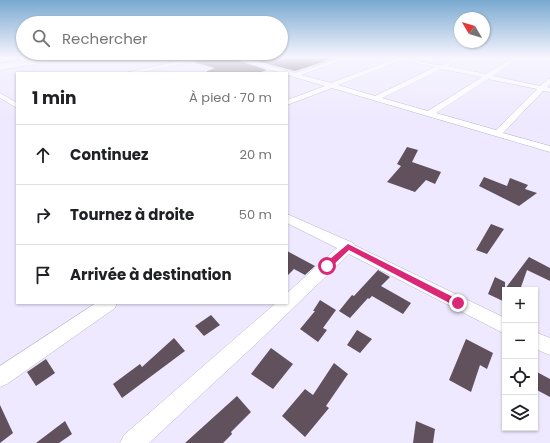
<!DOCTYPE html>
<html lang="fr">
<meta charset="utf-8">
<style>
body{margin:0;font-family:Poppins,sans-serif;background:#f6f6f6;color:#202124}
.controls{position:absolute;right:12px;bottom:12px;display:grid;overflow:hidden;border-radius:0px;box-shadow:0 1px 3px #0004}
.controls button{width:36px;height:36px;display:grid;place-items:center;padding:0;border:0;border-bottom:1px solid #e0e0e0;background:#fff;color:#202124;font:20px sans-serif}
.compass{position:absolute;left:454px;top:12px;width:36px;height:36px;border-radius:50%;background:#fff;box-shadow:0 1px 3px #0004;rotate:308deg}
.stop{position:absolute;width:12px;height:12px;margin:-9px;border:3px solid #db2777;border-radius:50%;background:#fff}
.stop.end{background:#db2777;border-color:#fff;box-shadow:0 1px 4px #0008}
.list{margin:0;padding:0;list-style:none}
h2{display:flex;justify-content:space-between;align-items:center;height:52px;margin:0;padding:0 16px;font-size:17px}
h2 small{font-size:13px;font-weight:400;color:#757577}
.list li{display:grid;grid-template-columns:26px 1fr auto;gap:12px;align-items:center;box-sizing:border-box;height:60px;padding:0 16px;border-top:1px solid #e0e0e0}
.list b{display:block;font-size:15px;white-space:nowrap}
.list em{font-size:13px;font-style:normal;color:#757577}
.icon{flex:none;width:22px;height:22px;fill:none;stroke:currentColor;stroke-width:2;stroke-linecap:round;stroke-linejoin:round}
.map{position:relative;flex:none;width:550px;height:443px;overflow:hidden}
.search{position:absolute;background:#fff;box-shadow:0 1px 3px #0004;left:16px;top:16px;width:272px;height:44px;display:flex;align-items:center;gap:10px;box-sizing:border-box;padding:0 14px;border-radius:22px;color:#757577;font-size:15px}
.panel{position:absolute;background:#fff;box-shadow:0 1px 3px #0004;left:16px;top:72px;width:272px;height:232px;border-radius:0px}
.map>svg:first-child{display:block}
.building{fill:#61515d}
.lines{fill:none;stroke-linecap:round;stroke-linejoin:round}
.minor-casing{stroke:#b8b4c8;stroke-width:1}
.primary-casing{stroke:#b8b4c8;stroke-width:1}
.minor{fill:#fff;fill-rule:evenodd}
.primary{fill:#fff;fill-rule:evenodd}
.route{fill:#db2777}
</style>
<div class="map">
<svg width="550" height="443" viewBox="0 0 550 443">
<rect width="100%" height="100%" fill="#eee9fe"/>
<g class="building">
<path d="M219,58H232L233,59L267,70L258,73H207V71L215,68L193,62Z"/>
<path d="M245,58H331L323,62L295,71Z"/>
<path d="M407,147L418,150L412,162L441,172L435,184L426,180L415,192L387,182L401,166L397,164Z"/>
<path d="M484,177L507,186L510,178L528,185L525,189L537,193L519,206L479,186Z"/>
<path d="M491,224L504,229L487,254L476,250Z"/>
<path d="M287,251L315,266L305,275L294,269L287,276Z"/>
<path d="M529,257L550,268V281L527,270L520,290H505V302L488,294L495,277L505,282V289Z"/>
<path d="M378,270L390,277L381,286L411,303L403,314L372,296L369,299L368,298L350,318L339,311L352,295L354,296Z"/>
<path d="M320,300L336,310L323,328L327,330L318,342L300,329L315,311H313Z"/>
<path d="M211,315L220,325L204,336L195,326Z"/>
<path d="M357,330L372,339L360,353L347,345Z"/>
<path d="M174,338L185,351L122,398L113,384L140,364L142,367Z"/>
<path d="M466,339L493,353L487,369L480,365L471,392L449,380Z"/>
<path d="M271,348L293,364L273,389L251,374Z"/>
<path d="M46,359L55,373L36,386L27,372Z"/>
<path d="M334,363L348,374L326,406L329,408L305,437L282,416L305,389L313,395Z"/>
<path d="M535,371L550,379V397L535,389Z"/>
<path d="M237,396L251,412L231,432L232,434L223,443H185Z"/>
<path d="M0,405L13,433L0,443Z"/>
<path d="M65,421L72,434L59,443H36Z"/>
<path d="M416,421L435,429L433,443H413Z"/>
</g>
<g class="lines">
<g class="minor-casing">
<g id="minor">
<path d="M15,58H22L30,62L25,63Z"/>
<path d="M233,58H241L295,73L340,58H347L346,59L301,75L331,83L397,58C409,58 434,66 442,65C449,63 454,58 463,58L447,66L486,74L513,58H519L493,76L540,86L550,78V84L547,87L550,88V92L543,91L503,133L550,146V152L332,88L287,105V100L325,86L287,75V73H281ZM402,60L435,67L375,96L338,85ZM442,69L482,77L428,111L382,98ZM488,79L537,89L496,130L436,113Z"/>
<path d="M184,60L186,61V63L137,73H125Z"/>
<path d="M0,93L17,103V108L0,98Z"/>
<path d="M287,214L353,243L354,245L505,318V334L349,254L259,341L149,443H120L124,435L276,303H287V293L337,248L287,223Z"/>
<path d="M96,303H117L115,308L7,384L0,387V366Z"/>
<path d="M535,332L550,338V355L535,349Z"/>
</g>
</g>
<g class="primary-casing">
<path id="primary" d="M38,58H57L52,61L0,70V64Z"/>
</g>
<use href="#minor" class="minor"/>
<use href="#primary" class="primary"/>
</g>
<linearGradient id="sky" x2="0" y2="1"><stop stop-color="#79a9d0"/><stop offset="0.48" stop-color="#f7f5ff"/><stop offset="1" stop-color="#f7f5ff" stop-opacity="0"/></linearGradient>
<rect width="550" height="120" fill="url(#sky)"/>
<path class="route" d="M348,244L461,301L462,303L461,306H455L349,250L330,268H324V264Z"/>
</svg>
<div class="controls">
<button>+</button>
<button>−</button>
<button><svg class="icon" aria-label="locate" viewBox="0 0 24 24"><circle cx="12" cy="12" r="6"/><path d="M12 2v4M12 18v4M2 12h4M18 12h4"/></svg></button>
<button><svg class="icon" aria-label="layers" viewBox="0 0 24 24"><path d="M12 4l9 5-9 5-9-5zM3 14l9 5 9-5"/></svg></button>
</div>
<svg class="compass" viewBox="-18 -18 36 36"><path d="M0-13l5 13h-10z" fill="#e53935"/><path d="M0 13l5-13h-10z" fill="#757577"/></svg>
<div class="stop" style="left:327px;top:266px"></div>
<div class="stop end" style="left:458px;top:303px"></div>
<div class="search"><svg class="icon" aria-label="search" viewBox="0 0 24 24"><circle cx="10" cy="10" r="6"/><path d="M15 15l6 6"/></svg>Rechercher</div>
<section class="panel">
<h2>1 min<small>À pied · 70 m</small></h2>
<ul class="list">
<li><svg class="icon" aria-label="ahead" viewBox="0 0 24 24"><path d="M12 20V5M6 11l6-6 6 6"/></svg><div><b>Continuez</b></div><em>20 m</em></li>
<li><svg class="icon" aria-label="right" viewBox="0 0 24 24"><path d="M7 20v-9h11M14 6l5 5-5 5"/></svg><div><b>Tournez à droite</b></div><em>50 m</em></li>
<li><svg class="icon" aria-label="arrive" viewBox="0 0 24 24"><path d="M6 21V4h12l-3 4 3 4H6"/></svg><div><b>Arrivée à destination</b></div></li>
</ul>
</section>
</div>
